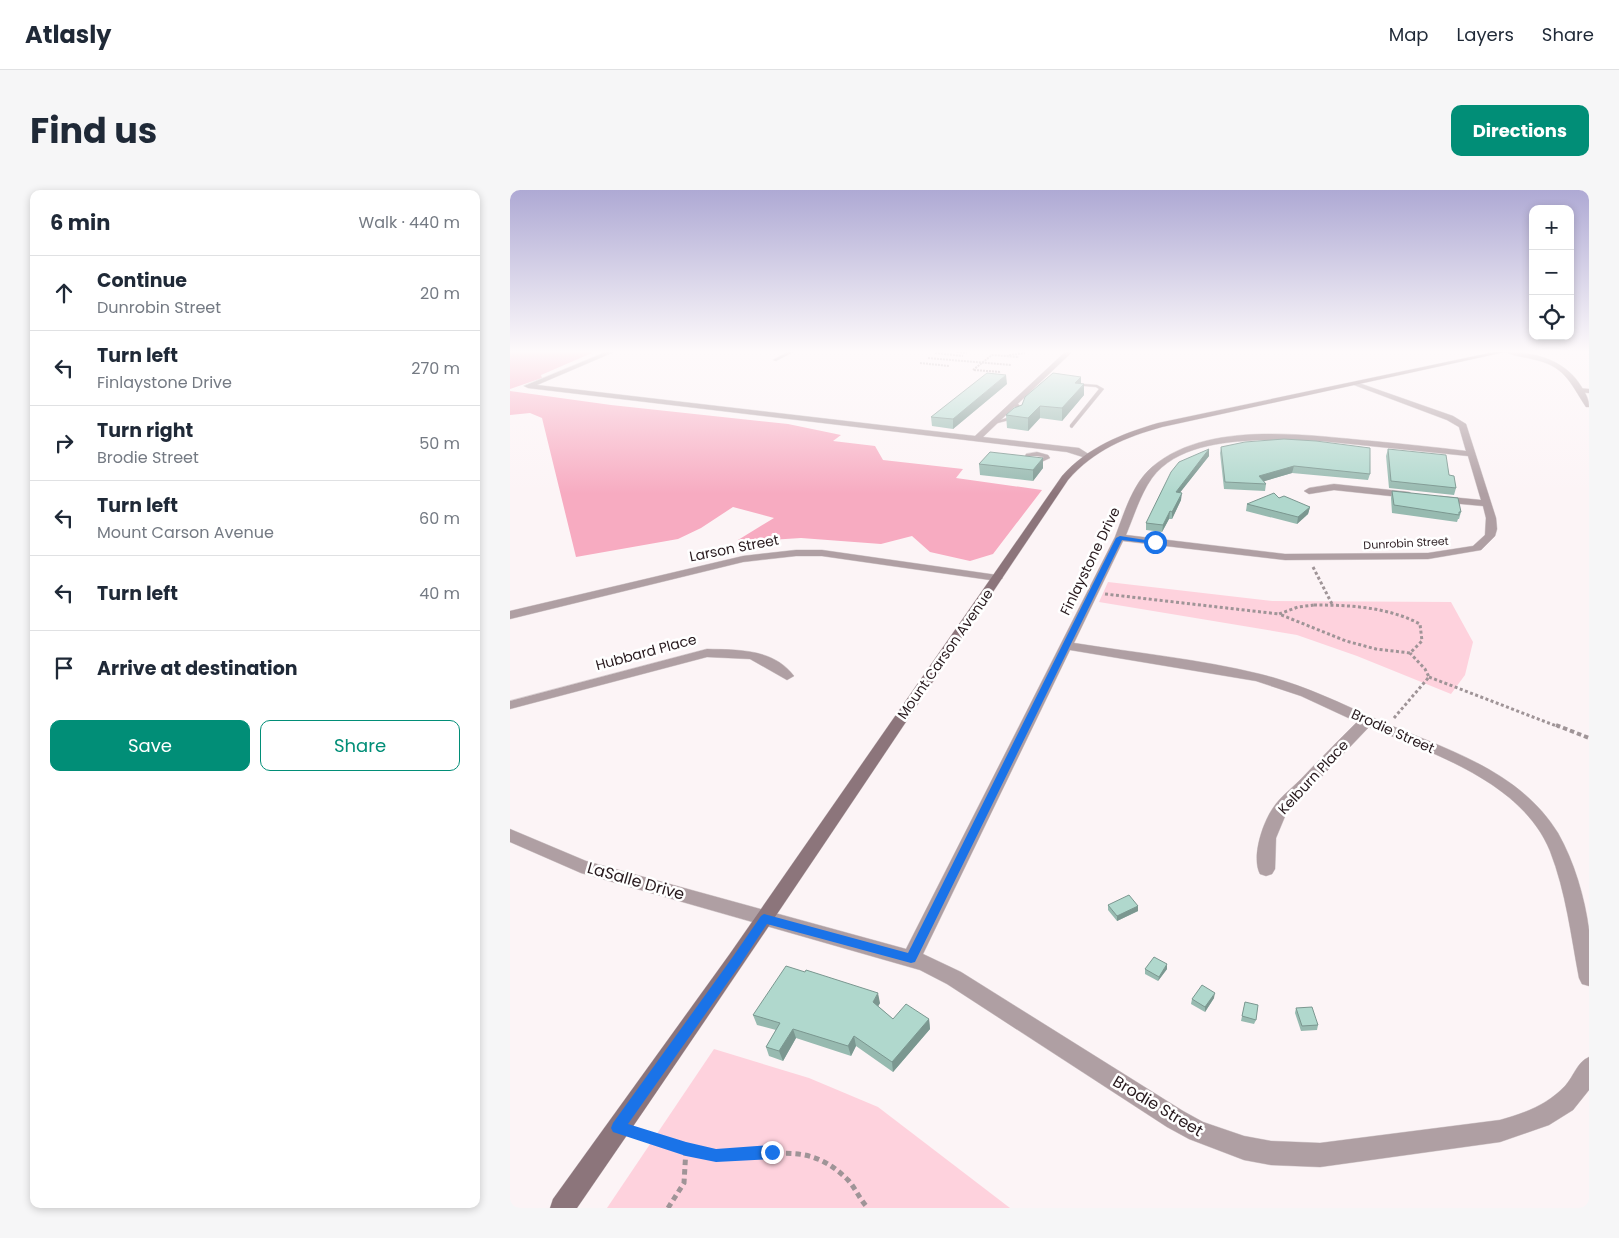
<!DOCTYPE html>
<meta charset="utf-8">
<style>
body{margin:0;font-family:Poppins,sans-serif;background:#f6f6f7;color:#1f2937}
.controls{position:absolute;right:15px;top:15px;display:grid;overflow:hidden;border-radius:10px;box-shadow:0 2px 8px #0003}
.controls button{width:45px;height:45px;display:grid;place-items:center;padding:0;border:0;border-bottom:1px solid #e0e1e3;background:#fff;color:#1f2937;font:25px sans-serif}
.stop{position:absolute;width:15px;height:15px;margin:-11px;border:4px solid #1a73e8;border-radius:50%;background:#fff}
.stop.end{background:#1a73e8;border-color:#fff;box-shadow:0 1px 5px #0008}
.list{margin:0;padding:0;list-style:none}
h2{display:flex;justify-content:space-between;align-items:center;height:65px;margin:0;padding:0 20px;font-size:21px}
h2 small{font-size:16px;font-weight:400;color:#747a83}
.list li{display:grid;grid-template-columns:32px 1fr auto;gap:15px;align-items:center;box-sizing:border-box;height:75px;padding:0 20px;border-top:1px solid #e0e1e3}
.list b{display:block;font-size:19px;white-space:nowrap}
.list p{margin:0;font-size:16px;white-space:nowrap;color:#747a83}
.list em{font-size:16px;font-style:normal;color:#747a83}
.actions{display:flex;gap:10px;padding:15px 20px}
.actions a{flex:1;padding:11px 0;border:1px solid #018e77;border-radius:10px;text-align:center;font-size:18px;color:#018e77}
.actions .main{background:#018e77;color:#fff}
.icon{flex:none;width:28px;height:28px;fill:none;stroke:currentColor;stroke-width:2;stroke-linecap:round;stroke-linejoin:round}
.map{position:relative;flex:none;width:1079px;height:1018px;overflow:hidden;border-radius:10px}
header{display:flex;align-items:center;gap:30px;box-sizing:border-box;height:70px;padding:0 25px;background:#fff;border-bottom:1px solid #e0e1e3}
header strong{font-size:24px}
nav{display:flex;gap:28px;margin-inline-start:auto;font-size:18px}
.intro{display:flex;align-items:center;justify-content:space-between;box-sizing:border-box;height:120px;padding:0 30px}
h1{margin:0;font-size:35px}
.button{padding:12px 22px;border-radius:10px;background:#018e77;color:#fff;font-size:18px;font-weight:700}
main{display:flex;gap:30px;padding:0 30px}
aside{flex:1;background:#fff;border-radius:10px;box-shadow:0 2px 8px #0003}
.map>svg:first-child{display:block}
.green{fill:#fed2dd}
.forest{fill:#f7abc1}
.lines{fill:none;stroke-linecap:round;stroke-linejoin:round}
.service-casing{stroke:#dad1d3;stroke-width:1}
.minor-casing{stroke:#dad1d3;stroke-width:1}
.tertiary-casing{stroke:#dad1d3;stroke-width:1}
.secondary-casing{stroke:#dad1d3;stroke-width:1}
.path-far3{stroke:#9f9497;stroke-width:2;stroke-dasharray:2 1;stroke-linecap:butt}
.path-far2{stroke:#9f9497;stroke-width:3;stroke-dasharray:3 2.5;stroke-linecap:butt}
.path-far1{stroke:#9f9497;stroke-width:4;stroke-dasharray:4.5 3;stroke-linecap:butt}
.path{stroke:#9f9497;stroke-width:5;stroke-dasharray:5.5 4;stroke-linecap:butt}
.service{fill:#af9fa3;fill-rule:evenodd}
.minor{fill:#af9fa3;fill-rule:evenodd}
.tertiary{fill:#af9fa3;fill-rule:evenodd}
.secondary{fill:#8c757b;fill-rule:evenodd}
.wall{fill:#97bab0}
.shaded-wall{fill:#7b9790}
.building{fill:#b0d8cd;stroke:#7b9790}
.route{fill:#1a73e8}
.labels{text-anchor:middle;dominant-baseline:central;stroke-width:5;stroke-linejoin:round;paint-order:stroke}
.far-street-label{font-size:11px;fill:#281a1e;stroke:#fff}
.street-label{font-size:14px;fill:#281a1e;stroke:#fff}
.near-street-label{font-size:16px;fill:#281a1e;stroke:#fff}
</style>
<header>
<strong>Atlasly</strong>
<nav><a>Map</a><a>Layers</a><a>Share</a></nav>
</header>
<div class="intro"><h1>Find us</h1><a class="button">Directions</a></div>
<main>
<aside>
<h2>6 min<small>Walk · 440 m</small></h2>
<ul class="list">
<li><svg class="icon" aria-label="ahead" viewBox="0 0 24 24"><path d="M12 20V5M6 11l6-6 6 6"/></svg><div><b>Continue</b><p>Dunrobin Street</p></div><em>20 m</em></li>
<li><svg class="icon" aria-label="left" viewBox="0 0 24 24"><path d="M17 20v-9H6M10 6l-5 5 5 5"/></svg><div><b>Turn left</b><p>Finlaystone Drive</p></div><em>270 m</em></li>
<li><svg class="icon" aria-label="right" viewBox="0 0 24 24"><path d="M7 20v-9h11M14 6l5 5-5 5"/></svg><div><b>Turn right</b><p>Brodie Street</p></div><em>50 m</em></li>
<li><svg class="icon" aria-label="left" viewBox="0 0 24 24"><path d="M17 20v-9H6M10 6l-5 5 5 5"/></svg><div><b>Turn left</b><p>Mount Carson Avenue</p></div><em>60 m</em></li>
<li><svg class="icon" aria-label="left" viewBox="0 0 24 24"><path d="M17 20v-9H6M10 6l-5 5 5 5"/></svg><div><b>Turn left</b></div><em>40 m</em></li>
<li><svg class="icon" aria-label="arrive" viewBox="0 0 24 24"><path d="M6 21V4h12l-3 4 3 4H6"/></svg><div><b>Arrive at destination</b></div></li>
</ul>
<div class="actions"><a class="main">Save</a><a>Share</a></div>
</aside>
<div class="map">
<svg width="1079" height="1018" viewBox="0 0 1079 1018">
<rect width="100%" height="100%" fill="#fcf4f6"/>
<g class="green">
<path d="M598,392L762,411L941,412L963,452L955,485L941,504L847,466L787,445L589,412Z"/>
<path d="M204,859L299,888L368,917L500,1018H97Z"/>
</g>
<g class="forest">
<path d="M0,162H77L82,163L31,185L32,188L0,199Z"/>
<path d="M0,201L101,215L278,234L331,245L323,251L365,256L373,270L453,279L446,288L532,300L483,364L460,371L420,362L402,346L371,354L291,348L244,351L228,350L264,328L223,317L191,338L168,349L66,367L32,228L20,223L0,225Z"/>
</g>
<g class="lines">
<g class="service-casing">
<g id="service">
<path d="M278,162H283L266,171L263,170Z"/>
<path d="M561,193L587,195L594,199L562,238L560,237V235L589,199L586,197L563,195Z"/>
<path d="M502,212H506L514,220L511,227L480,235V233L507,225L509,220L502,214Z"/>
<path d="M527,262L538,265L540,268L527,274L514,269L516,264ZM520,266H527L534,267L527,270L520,268Z"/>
</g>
</g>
<g class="minor-casing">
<g id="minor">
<path d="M96,162H104L27,195L465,246L555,162H562L473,247L569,258L580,265L576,268L557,262L18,198L14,196Z"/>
<path d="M846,192L943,226L956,234L986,328L987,339L985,346L971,360L918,369L775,370L613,351L564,453C626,463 689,469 750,484C791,494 828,512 866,529C931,558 1008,578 1048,643C1064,671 1075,708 1079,740C1079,758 1079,778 1079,796L1072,794L1069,788C1061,746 1056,702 1040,661C1012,592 922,563 859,537L776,624L766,648L765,679L762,684L756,686L750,684C741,667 753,632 763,618C770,607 781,599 790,590C809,570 828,551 847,532L791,506L746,491L560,460L413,764L451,782L673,921L693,932L734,946L761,951L810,953L990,930C1015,923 1037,915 1055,896C1064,886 1067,872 1079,867V900L1063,920L1039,935L990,952L810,977L761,975L734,970L679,949L657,937L437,794L410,780L71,683L0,652V639L76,671L396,759L605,347C614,324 622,294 642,277C697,230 795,245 862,251C893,254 925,257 956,261L949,237L937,230L844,195V193ZM749,250L811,251L958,266L971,310L930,306L925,309L930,312L973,316L976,328L975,345L963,356L918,363L775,364L616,345C624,326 630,305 642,288C666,256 712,252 749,250Z"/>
<path d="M1067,198L1079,199V203L1067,202Z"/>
<path d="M824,294L899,302L904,305L899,308L824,300L799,304L794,301L799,298Z"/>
<path d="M286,360H312L487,385L493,388L487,391L312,366H286L233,372L0,429V421L233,366Z"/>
<path d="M197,459C227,460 263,458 284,486L277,490L240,469L197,467L0,519V511Z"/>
</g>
</g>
<g class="tertiary-casing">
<path id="tertiary" d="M996,162C1025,162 1055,170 1071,196C1075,203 1079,208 1079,217H1076C1059,191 1055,176 1022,169C1014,167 1002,166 996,162Z"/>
</g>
<g class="secondary-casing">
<path id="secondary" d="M984,162H995L652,237C616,247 584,260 558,290C395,533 233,777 67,1018H40L43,1009L219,765L552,286C578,257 611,244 648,233Z"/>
</g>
<g class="path-far3">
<path d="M447,162L457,163"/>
<path d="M425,163L453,166"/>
<path d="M499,165L515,163"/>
<path d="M418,168L501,175"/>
<path d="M410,173L439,176"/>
<path d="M463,180L482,165L509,167"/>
<path d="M464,180L491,182"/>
</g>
<g class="path-far2">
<path d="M803,377L823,416"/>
<path d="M595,404L769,424"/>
<path d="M804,415C840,415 878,417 910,434L912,451L900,463L866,459L836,451L769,424L788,417Z"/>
<path d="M919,487L1049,537"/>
<path d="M884,528L919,487L915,479L900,463"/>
</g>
<path class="path-far1" d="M1046,535L1079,548"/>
<g class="path">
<path d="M127,944C156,953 185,965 216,966C264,968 297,949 338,990C346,999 350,1010 358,1018"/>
<path d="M158,1018L174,993L176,959"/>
</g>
<use href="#service" class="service"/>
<use href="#minor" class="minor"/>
<use href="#tertiary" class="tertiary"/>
<use href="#secondary" class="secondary"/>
</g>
<g class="wall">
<path d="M571,193L574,205L552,231L530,228L518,241L497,238L496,225Z"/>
<path d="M497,194L443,239L422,236L421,227Z"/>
<path d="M711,257L860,284L858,290L782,283L754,291L756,294L755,301L714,299L710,263Z"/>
<path d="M699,259V266L670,302L671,310L662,329H659L652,342L636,340V333Z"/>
<path d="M878,259L939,285L946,298L944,305L879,298L876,266Z"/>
<path d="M533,268V278L523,291L470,285L469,274Z"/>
<path d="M882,301L951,322L949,329H948L947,332L882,323L881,308Z"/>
<path d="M769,308L800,317L798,324L787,334L736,321L737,314Z"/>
<path d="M598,715L628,716V721L607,731L598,720Z"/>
<path d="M635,779H657L648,791L635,784Z"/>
<path d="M704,808L695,822L681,814L682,809Z"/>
<path d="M735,812L746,830L744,834L731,831Z"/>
<path d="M370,813L368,816L383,829H419L420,839L383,882L346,856L341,866L286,848L273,871L259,866L256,857L266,840L247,835L243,825Z"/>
<path d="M786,818L808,835L807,840L791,841L785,823Z"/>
</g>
<g class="shaded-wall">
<path d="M496,185L497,194L443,239V229Z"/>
<path d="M571,187V198L574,194V205L552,231V218L565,193Z"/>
<path d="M530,216V228L518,241V228Z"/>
<path d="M699,259V266L665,309L666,302Z"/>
<path d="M533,268V278L523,291V280Z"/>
<path d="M784,276L782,283L748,293L749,286Z"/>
<path d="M672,303L671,310L662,329V322Z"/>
<path d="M800,317L798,324L787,334L788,327Z"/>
<path d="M660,321L659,329L652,342L653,335Z"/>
<path d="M628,716V721L607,731V726Z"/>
<path d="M657,774V779L648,791L649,787Z"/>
<path d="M368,803L370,813L365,822L363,812Z"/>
<path d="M705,803L704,808L695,822V817Z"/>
<path d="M419,829L420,839L383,882L382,872Z"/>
<path d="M283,839L286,848L273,871L269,861Z"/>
<path d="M344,846L346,856L341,866L338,856Z"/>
</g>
<g class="building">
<path d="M477,183L496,185L443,229L421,227Z"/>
<path d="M543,183L571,187L565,193L574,194L552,218L530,216L518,228L496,225L504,218L512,215L515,207Z"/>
<path d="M774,249L806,251L860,258V284L784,276L749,286L756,294L715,292L711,257L735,252Z"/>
<path d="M699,259L666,302L672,303L662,322L660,321L653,335L636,333L661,282L669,272Z"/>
<path d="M878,259L936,265L939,285L944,286L946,298L881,291Z"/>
<path d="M480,262L533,268L523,280L469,274Z"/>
<path d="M882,301L948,308L951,322H949V325L884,315Z"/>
<path d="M764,303L769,308L774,306L800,317L788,327L737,314Z"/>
<path d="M619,705L628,716L607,726L598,715Z"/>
<path d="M644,767L657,774L649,787L635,779Z"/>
<path d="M276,776L295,782L296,780L368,803L363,812L383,829L396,814L419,829L382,872L344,846L338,856L283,839L269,861L256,857L270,833L243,825Z"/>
<path d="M692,795L705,803L695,817L682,809Z"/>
<path d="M735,812L748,815L746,830L732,826Z"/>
<path d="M802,817L808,835L792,836L786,818Z"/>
</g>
<linearGradient id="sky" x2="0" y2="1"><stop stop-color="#aea9d4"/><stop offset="0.53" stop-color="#fefafb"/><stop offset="1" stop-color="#fefafb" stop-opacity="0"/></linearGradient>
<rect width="1079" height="304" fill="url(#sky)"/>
<path class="route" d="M610,346L648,352L645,354L612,350L405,772L401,773L257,734L230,775L118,934L176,952L206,959L262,955L267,957L269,962L267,967L262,969L206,972L176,966L103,942L101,938L103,933L222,768L251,726L254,724L398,763L606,348Z"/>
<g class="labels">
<g class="far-street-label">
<text transform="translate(896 353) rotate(-3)">Dunrobin Street</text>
</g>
<g class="street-label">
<text transform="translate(224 358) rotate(-11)">Larson Street</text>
<text transform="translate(580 371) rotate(-64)">Finlaystone Drive</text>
<text transform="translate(136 462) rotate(-15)">Hubbard Place</text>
<text transform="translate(435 464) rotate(-55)">Mount Carson Avenue</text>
<text transform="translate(883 541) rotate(24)">Brodie Street</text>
<text transform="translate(803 587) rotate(-47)">Kelburn Place</text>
</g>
<g class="near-street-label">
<text transform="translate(126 691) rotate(16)">LaSalle Drive</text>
<text transform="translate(648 916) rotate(31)">Brodie Street</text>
</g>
</g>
</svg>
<div class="controls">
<button>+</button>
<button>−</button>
<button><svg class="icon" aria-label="locate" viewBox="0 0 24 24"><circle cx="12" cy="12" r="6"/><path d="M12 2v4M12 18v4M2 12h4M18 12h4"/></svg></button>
</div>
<div class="stop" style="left:645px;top:352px"></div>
<div class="stop end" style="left:262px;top:962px"></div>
</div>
</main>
